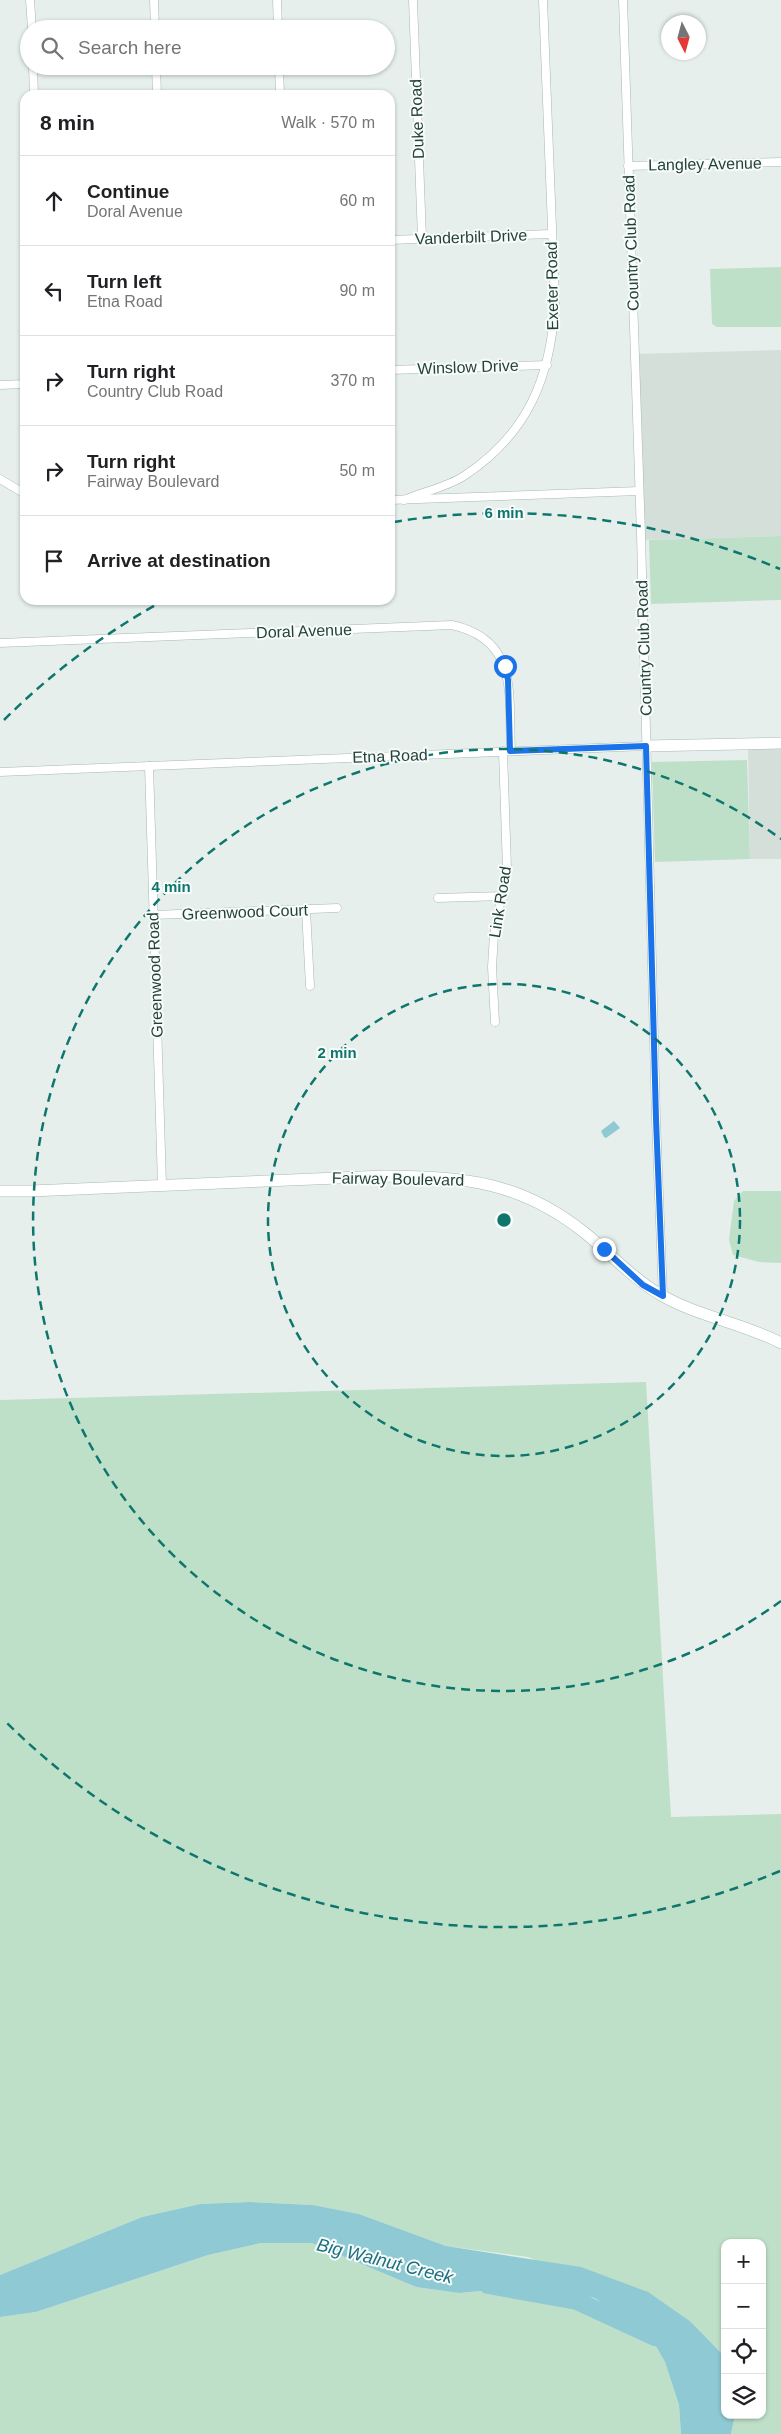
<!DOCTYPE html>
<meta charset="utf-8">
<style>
body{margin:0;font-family:Arial,sans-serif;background:#f6f6f6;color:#202124}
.controls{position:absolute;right:15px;bottom:15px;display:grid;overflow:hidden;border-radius:10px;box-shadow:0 1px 4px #0004}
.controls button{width:45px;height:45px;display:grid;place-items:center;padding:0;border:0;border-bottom:1px solid #e0e0e0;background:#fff;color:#202124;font:25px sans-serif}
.compass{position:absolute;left:661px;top:15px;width:45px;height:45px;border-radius:50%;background:#fff;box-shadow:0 1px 4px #0004;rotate:174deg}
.stop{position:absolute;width:15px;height:15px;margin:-11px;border:4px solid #1a73e8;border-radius:50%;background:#fff}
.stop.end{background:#1a73e8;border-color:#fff;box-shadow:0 1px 5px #0008}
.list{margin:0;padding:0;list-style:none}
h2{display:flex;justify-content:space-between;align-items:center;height:65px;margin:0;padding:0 20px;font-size:21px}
h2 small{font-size:16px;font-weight:400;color:#757577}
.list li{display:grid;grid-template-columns:32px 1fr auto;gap:15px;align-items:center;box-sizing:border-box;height:90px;padding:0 20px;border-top:1px solid #e0e0e0}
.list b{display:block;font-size:19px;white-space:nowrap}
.list p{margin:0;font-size:16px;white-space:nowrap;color:#757577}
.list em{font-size:16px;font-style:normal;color:#757577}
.icon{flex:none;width:28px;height:28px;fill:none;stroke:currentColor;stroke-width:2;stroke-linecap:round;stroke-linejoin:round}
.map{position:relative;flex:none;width:781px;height:2434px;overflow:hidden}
.search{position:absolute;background:#fff;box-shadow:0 1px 4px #0004;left:20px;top:20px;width:375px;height:55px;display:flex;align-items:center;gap:12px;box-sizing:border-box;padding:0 18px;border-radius:28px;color:#757577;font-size:19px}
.panel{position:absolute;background:#fff;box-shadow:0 1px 4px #0004;left:20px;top:90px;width:375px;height:515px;border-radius:15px}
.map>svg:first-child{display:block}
.built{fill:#d4dfda}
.green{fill:#bfe0c8}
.water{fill:#8ec9d4}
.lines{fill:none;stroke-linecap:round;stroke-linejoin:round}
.river{stroke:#8ec9d4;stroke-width:18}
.street-casing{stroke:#a8b8b2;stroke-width:9}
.secondary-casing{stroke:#a4bbb3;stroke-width:12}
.street{stroke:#fff;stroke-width:8}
.secondary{stroke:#fff;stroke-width:11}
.route{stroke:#1a73e8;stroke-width:6}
.ring{fill:none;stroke:#0f766e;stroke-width:2.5;stroke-dasharray:9 6}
.labels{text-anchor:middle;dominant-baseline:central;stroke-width:4;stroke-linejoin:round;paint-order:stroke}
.street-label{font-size:16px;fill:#24423a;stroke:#f7fbf9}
.water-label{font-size:18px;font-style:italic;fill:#1c6f80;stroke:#f7fbf9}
.centre{fill:#0f766e;stroke:#f7fbf9;stroke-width:2.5}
.ring-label{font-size:15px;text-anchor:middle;font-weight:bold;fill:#0f766e;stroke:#f7fbf9;stroke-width:4;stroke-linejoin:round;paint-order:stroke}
</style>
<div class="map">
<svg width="781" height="2434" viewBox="0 0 781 2434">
<rect width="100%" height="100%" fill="#e6efeb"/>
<g class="built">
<path d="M781,350V536L639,540L633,354Z"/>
<path d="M781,743V859H750L748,744Z"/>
</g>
<g class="green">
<path d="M781,267V327H717L712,324L710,269Z"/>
<path d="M781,536V600L651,604L649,540Z"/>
<path d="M747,760L750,859L655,862L652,762Z"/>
<path d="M743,1191H781V1263L759,1262L733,1255L729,1240L734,1201Z"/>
<path d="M646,1382L671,1817L781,1814V2434H731L735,2415H762V2243H725V2357L691,2322L528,2257L446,2246L359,2214L313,2205L249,2202L200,2204L142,2217L0,2275V1400Z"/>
<path d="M261,2243H312L416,2287L459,2293L517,2288L561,2291L595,2298L653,2341L665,2362L679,2405L681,2434H0V2317L36,2312L208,2255Z"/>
</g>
<g class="water">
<path d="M614,1121L620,1128L606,1138L604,1137L601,1131Z"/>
<path d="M249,2202L313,2205L359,2214L446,2246L581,2267L648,2292L691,2322L725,2357V2415H735L731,2434H681L679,2405L665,2362L653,2341L595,2298L561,2291L517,2288L459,2293L416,2287L312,2243H261L208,2255L36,2312L0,2317V2275L142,2217L200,2204Z"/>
</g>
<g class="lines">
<path class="river" d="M488,2285L577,2301L655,2337"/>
<g class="street-casing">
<g id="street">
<path d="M30,0L32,29"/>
<path d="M154,0L155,29"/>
<path d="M277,0L278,29"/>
<path d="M413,0L422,238"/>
<path d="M623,0L641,535L656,1119L663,1297"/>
<path d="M33,66L34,95"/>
<path d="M156,66L157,95"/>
<path d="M279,66L280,95"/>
<path d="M628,166L781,162"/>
<path d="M390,240L551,234"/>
<path d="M390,370L547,365"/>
<path d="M0,385L25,384"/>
<path d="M0,479L25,494"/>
<path d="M390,500L639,491"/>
<path d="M404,500C423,492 447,487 464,476C528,434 551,377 555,303L543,0"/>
<path d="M0,643L452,625C520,640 508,696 511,751"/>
<path d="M149,766L162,1184"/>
<path d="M0,772L646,746"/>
<path d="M438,898L504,896"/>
<path d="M306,910L310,986"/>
<path d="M153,915L337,908"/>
<path d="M495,1022L492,967L494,935L507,868L503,751"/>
</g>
</g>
<g class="secondary-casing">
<g id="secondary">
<path d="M646,746L781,743"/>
<path d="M0,1191H31L385,1176C464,1177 520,1181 585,1233C611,1254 632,1278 661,1295C699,1317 743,1323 781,1343"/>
</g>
</g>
<use href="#street" class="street"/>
<use href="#secondary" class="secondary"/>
</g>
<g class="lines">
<path class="route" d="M505,666L508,680L510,751L646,746L656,1119L663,1296L643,1285L604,1249"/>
</g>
<g class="ring">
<circle cx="504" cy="1220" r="236"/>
<path d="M781 1601A471 471 0 1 1 781 839"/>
<path d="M780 1871A707 707 0 0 1 4 1720M4 720A707 707 0 0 1 161 602M393 522A707 707 0 0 1 780 569"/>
</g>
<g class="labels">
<g class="street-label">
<text transform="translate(417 119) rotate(-92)">Duke Road</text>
<text transform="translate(705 164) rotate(-1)">Langley Avenue</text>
<text transform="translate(471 237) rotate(-2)">Vanderbilt Drive</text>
<text transform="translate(631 243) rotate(-92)">Country Club Road</text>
<text transform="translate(552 286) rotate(-91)">Exeter Road</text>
<text transform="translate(468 367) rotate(-2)">Winslow Drive</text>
<text transform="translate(304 631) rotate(-2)">Doral Avenue</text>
<text transform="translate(644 648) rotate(-92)">Country Club Road</text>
<text transform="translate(390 756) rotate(-2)">Etna Road</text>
<text transform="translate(500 902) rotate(-81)">Link Road</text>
<text transform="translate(245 912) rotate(-2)">Greenwood Court</text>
<text transform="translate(155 975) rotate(-92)">Greenwood Road</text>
<text transform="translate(398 1179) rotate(1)">Fairway Boulevard</text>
</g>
<g class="water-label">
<text transform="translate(385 2261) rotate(14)">Big Walnut Creek</text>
</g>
</g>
<circle cx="504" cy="1220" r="8" class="centre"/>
<g class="ring-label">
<text x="504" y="518">6 min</text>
<text x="171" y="892">4 min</text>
<text x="337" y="1058">2 min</text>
</g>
</svg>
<div class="controls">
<button>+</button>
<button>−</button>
<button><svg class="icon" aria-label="locate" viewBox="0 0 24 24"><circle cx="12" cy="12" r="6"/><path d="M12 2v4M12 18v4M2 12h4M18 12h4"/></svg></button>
<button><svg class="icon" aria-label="layers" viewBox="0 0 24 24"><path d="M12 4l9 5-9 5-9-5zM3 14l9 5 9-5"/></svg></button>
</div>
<svg class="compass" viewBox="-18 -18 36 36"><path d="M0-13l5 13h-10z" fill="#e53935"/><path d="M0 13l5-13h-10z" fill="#757577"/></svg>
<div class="stop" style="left:505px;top:666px"></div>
<div class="stop end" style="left:604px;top:1249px"></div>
<div class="search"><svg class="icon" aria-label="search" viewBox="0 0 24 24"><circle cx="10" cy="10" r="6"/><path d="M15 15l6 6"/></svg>Search here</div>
<section class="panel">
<h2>8 min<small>Walk · 570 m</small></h2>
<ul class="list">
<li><svg class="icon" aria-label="ahead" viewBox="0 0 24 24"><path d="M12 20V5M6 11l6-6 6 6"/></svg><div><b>Continue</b><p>Doral Avenue</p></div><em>60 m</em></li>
<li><svg class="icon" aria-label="left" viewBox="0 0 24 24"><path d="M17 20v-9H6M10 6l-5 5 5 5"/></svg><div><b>Turn left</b><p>Etna Road</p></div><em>90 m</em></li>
<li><svg class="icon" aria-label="right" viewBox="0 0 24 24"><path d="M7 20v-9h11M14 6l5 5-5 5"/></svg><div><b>Turn right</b><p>Country Club Road</p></div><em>370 m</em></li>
<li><svg class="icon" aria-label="right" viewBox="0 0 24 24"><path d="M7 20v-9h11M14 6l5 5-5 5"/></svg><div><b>Turn right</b><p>Fairway Boulevard</p></div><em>50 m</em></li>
<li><svg class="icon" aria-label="arrive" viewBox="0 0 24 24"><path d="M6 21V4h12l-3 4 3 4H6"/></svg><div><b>Arrive at destination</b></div></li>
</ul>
</section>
</div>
